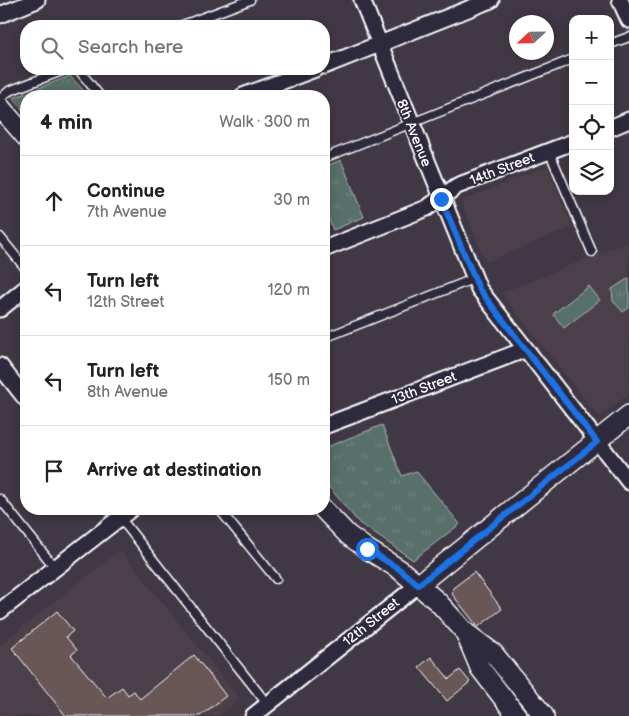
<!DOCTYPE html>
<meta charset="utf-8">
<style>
body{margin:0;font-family:"Balsamiq Sans",sans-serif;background:#f6f6f6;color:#222}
.controls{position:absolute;right:15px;top:15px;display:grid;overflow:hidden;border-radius:10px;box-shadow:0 2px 12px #0003}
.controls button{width:45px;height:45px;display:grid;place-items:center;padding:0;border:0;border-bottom:1px solid #e0e0e0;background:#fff;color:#222;font:25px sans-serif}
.compass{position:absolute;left:509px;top:15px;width:45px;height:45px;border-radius:50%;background:#fff;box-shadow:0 2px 12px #0003;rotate:248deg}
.stop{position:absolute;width:15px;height:15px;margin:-11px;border:4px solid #1a73e8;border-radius:50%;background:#fff}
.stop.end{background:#1a73e8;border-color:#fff;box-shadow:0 1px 5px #0008}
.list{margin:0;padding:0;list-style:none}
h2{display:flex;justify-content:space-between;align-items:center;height:65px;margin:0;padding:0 20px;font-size:21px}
h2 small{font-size:16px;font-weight:400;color:#767676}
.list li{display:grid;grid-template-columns:32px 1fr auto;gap:15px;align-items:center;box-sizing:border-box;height:90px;padding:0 20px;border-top:1px solid #e0e0e0}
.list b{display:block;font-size:19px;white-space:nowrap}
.list p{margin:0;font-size:16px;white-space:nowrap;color:#767676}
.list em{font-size:16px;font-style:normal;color:#767676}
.icon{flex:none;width:28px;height:28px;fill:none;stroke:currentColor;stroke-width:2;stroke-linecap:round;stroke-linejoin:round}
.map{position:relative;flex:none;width:629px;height:716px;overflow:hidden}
.search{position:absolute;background:#fff;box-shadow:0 2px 12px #0003;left:20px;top:20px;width:310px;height:55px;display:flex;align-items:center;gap:12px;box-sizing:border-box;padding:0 18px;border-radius:20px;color:#767676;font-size:19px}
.panel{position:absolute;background:#fff;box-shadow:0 2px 12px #0003;left:20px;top:90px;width:310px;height:425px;border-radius:20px}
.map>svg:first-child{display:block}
.built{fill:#4c414a}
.grass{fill:url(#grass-tufts);stroke:#acb7b4}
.pitch{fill:#596f6a;stroke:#acb7b4}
.building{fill:#695757;stroke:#fff}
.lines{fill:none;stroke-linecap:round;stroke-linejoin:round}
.service-casing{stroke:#fff;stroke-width:11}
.minor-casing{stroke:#fff;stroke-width:19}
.tertiary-casing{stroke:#fff;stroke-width:22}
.service{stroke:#2f2a3d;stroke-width:8}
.minor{stroke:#2f2a3d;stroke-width:15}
.tertiary{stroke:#2f2a3d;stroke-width:19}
.route{stroke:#1a73e8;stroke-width:6}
.labels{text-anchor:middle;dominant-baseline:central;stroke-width:4;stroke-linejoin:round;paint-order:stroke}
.street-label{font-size:14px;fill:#fff;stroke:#2f2a3d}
</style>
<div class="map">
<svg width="629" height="716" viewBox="0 0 629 716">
<defs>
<pattern id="grass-tufts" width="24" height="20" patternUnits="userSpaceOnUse" patternTransform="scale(1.25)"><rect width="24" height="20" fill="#596f6a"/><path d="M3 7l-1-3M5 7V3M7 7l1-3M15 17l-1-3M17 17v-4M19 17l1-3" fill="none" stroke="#728580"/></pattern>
</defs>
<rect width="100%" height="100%" fill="#403845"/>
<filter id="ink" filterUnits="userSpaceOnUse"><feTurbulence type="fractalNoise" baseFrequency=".02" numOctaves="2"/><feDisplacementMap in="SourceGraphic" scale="10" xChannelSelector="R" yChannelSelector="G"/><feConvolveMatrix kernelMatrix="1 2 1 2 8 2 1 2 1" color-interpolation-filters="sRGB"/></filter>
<g filter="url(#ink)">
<g class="built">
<path d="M547,166L572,227L486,262L461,201Z"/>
<path d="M629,242V394L599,417L501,293Z"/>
<path d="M120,550L240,699L219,716H0V645Z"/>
</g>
<g class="grass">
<path d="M70,76L86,93L82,96H26V114L13,98Z"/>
<path d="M341,160L364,217L333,230L324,207V167Z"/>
<path d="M629,278V308L623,312L613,301L612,289Z"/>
<path d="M382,425L402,476L416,471L460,524L413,560L359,523L324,481V448Z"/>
</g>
<path class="pitch" d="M589,286L600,300L564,328L553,314Z"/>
<g class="building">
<path d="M474,572L502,609L478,627L452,594L453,588Z"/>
<path d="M57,611L73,631L66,637L77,650L71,655L107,698L122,687L128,695L134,691L140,699L194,655L226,696L200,716H66L12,648Z"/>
<path d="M431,657L449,679L460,670L470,682L447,701L419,667Z"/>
</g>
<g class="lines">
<g class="service-casing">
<g id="service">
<path d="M180,26L250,0"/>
<path d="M610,44L629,37"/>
<path d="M78,69L100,96"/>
<path d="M0,99L9,91L67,69"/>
<path d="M549,151L592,252"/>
<path d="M324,158L573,59"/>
<path d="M0,237L26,269"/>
<path d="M324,338L473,279"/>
<path d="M0,499L56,569"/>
<path d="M219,509L276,579"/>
<path d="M125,524L268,705"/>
</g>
</g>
<g class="minor-casing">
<g id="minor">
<path d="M362,0L479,289L629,482"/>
<path d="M620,0L629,20"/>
<path d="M0,15L37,0"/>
<path d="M324,66L491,0"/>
<path d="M243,96L315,69"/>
<path d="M610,128L629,120"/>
<path d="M324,249L427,208L457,186L573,142"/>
<path d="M0,309L26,288"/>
<path d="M0,366L26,399"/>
<path d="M324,426L524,350"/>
<path d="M0,611L131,509"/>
<path d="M253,716L418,585"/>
</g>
</g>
<g class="tertiary-casing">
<g id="tertiary">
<path d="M0,107L26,137"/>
<path d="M323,509L348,535L367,549L399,569L438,602L465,632L493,653L544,716"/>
<path d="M418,585L629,415"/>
<path d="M465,632L480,668L517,716"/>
</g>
</g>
<use href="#service" class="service"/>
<use href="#minor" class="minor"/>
<use href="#tertiary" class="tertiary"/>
</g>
</g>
<g class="lines" filter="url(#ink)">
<path class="route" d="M367,549L399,569L418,585L597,442L479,289L441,199"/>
</g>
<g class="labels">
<g class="street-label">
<text transform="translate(414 133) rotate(68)">8th Avenue</text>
<text transform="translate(502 169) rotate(-21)">14th Street</text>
<text transform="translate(424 388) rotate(-21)">13th Street</text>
<text transform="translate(371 622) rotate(-39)">12th Street</text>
</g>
</g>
</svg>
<div class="controls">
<button>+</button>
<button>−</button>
<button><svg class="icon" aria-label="locate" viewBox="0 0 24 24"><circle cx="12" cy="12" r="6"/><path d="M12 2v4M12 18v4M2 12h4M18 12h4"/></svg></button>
<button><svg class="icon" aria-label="layers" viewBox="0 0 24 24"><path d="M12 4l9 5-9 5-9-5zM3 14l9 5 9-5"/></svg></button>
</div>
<svg class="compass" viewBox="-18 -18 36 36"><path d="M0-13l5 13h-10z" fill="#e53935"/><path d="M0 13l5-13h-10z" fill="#767676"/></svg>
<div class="stop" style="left:367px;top:549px"></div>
<div class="stop end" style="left:441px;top:199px"></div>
<div class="search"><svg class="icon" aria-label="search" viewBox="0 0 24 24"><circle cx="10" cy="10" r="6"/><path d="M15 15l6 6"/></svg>Search here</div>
<section class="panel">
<h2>4 min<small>Walk · 300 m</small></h2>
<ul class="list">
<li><svg class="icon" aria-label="ahead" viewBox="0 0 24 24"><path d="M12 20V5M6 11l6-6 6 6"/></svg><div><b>Continue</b><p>7th Avenue</p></div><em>30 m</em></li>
<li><svg class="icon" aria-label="left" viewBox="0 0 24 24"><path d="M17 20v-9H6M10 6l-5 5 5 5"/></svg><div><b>Turn left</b><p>12th Street</p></div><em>120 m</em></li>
<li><svg class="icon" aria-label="left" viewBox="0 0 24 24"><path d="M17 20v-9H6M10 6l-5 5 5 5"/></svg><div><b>Turn left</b><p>8th Avenue</p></div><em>150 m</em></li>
<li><svg class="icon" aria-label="arrive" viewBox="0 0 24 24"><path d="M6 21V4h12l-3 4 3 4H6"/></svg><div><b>Arrive at destination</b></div></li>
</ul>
</section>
</div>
